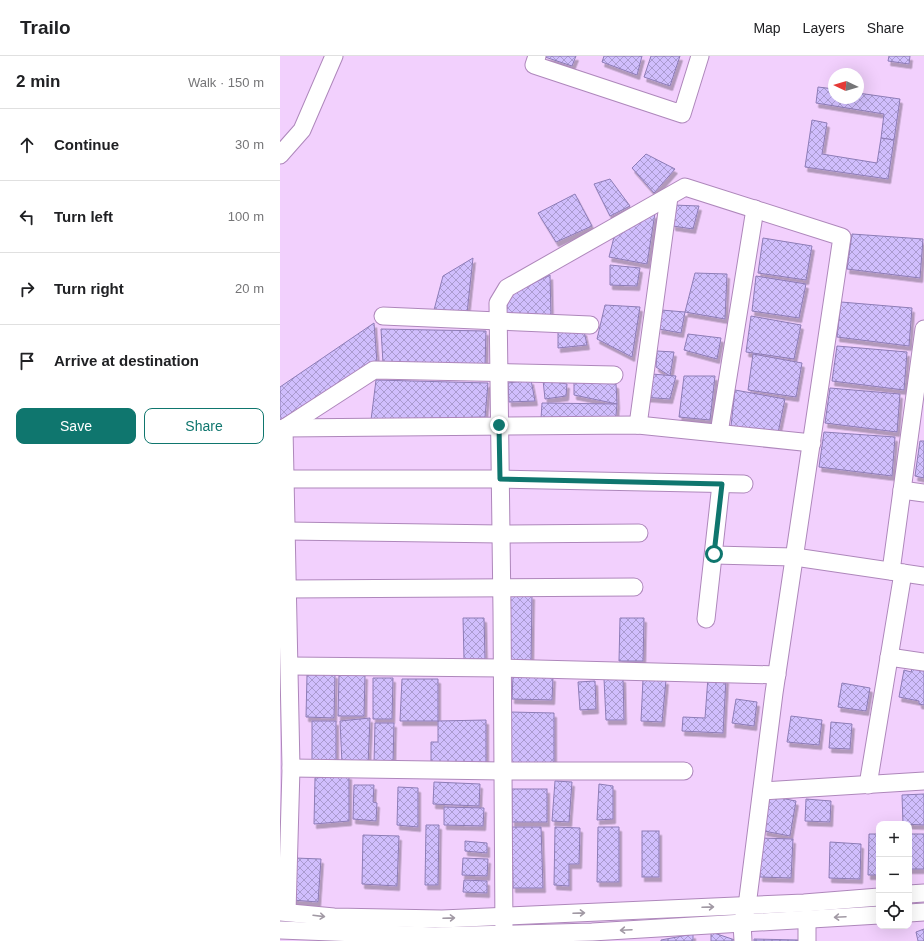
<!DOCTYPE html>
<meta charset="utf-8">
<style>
body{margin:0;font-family:Helvetica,sans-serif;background:#f2f2f2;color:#202124}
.controls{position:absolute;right:12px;bottom:12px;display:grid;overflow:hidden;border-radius:8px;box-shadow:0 4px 16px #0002}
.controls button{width:36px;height:36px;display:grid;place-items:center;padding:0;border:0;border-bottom:1px solid #e0e0e0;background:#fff;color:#202124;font:20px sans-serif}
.compass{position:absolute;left:548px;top:12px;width:36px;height:36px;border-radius:50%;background:#fff;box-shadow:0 4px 16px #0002;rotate:274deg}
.stop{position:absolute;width:12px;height:12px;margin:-9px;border:3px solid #0f766e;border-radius:50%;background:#fff}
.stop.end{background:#0f766e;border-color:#fff;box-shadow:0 1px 4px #0008}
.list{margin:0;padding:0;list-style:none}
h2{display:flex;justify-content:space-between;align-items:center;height:52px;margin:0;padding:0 16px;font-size:17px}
h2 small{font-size:13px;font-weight:400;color:#757577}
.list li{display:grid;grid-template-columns:26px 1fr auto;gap:12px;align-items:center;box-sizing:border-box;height:72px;padding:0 16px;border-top:1px solid #e0e0e0}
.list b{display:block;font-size:15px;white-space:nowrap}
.list em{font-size:13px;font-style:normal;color:#757577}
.actions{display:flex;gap:8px;padding:12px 16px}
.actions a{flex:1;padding:9px 0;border:1px solid #0f766e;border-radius:8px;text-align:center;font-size:14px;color:#0f766e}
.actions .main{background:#0f766e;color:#fff}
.icon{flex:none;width:22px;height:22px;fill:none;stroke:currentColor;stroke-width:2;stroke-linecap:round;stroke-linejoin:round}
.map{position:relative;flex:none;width:644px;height:885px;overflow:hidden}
header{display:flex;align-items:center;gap:24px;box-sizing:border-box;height:56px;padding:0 20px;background:#fff;border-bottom:1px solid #e0e0e0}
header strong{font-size:19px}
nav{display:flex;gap:22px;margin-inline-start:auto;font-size:14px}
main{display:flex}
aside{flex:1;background:#fff}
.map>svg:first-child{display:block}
.building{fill:url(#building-cross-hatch);stroke:#8d7cb6;filter:url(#shadow)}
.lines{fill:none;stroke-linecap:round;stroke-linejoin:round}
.minor-casing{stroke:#ae87bb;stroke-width:19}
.minor{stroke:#fff;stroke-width:17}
.oneway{stroke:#a199a4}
.route{stroke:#0f766e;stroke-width:5}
</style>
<header>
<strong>Trailo</strong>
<nav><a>Map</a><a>Layers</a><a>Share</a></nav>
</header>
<main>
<aside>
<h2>2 min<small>Walk · 150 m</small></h2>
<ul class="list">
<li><svg class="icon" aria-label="ahead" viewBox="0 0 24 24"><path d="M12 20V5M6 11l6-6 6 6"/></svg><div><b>Continue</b></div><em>30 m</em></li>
<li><svg class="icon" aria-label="left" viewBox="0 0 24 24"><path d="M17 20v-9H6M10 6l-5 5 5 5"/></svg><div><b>Turn left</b></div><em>100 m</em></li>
<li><svg class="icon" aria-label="right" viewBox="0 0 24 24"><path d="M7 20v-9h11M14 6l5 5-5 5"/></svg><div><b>Turn right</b></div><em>20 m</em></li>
<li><svg class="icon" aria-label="arrive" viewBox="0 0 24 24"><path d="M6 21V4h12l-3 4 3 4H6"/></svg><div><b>Arrive at destination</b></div></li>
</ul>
<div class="actions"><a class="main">Save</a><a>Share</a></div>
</aside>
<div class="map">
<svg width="644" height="885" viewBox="0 0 644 885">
<defs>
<pattern id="building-cross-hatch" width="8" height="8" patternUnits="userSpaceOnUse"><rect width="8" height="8" fill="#d0befd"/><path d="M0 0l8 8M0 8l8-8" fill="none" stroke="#aa9bcf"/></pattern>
<filter id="shadow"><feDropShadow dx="2.5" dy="4.5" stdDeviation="0" flood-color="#0004"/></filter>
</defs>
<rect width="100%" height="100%" fill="#f2d0fd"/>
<g class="building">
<path d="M265,0H296L292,10L265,1Z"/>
<path d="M324,0H362L357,19L322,6Z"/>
<path d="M371,0H400L390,30L364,21Z"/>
<path d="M609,0H630L629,8L608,5Z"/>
<path d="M538,31L554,33V42H578V37L620,43L614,84L601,82L604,58L536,47Z"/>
<path d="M532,64L547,67L542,98L597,107L601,82L614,84L608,123L525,111Z"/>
<path d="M366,98L395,113L374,137L352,112Z"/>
<path d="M330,123L350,150L330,160L314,128Z"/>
<path d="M295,138L312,170L276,186L258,157Z"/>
<path d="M393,149L419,150L413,173L393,170Z"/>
<path d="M375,157L367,208L329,201L334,181Z"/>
<path d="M572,178L643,183L640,222L567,213Z"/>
<path d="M483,182L532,190L526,224L478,217Z"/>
<path d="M193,202L187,257L154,254L163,220Z"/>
<path d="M330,209L360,212L357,230L330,229Z"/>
<path d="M415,217L447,218L445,263L405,256Z"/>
<path d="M270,219L271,261L226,260L228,240Z"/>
<path d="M476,220L526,228L519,262L472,255Z"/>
<path d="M561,246L632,252L629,290L557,281Z"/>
<path d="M325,249L360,251L352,301L317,283Z"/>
<path d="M381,254L405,256L401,277L379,273Z"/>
<path d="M471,260L521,269L514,303L466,296Z"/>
<path d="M94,267L97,307L0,364V331Z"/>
<path d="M101,273L206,275L205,309L103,307Z"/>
<path d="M278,274L304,275L307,289L278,292Z"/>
<path d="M408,278L441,282L437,303L404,294Z"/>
<path d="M557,290L627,296L624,334L552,325Z"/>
<path d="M377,295L394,296L390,320L376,311Z"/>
<path d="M473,298L522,307L516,341L468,334Z"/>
<path d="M372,318L396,320L390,343L362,341Z"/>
<path d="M404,320H435L430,364L399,361Z"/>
<path d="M96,324L208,327L205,361L91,364Z"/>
<path d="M251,324L255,345L229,346L228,327Z"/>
<path d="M263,324L287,328L286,340L265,343Z"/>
<path d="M294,325L336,328L337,348L294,339Z"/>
<path d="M550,332L620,338L617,376L545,367Z"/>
<path d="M455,334L505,343L498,377L451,370Z"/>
<path d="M262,347L337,348L335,369L261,363Z"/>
<path d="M544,376L615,381L612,420L539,411Z"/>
<path d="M640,385H644V422L635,420Z"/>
<path d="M228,539H252L251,606L226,605Z"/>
<path d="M183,562H204L205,603H184Z"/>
<path d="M340,562H364L363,605H339Z"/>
<path d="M632,613L644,615V649L639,648V645L619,641L624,614L631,616Z"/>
<path d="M55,618L54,662L26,661L27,619Z"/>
<path d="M59,619H85L84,660H58Z"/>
<path d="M233,620L273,621L272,644L232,643Z"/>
<path d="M428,621L446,623L443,677L402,675L403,661L425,662Z"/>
<path d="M93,622H113L112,663H93Z"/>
<path d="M343,622L344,664H326L324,623Z"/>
<path d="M122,623H158V665H120Z"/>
<path d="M363,623L386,624L382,666L361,665Z"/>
<path d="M315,625L316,653L300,654L298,626Z"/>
<path d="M562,627L590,632L586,655L558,651Z"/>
<path d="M456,643L477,646L474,670L452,667Z"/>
<path d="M230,656L274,657V709H230Z"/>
<path d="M511,660L542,664L539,689L507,686Z"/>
<path d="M90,662L88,709L62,708L60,665Z"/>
<path d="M206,664V708L151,709V686H158V665Z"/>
<rect x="32" y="665" width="24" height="45"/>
<path d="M551,666L572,668L570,693L549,692Z"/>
<path d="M95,667H114L113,707H94Z"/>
<path d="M69,719V765L34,768L35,722Z"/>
<path d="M275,725L292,726L289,766L272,765Z"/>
<path d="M154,726L200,728L199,750L153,748Z"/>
<path d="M319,728L333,730V763L317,764Z"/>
<path d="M74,729H94L93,746L97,747L96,765L73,763Z"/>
<path d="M118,731L138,732V771L117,769Z"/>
<rect x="232" y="733" width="35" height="33"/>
<path d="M644,738V769L623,768L622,739Z"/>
<path d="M490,740L516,745L510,780L484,775Z"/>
<path d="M526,743L551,745L550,766L525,765Z"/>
<path d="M164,751L204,752L203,770L164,769Z"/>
<path d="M146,769H159L158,829H145Z"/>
<path d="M232,771H261L263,832H233Z"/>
<path d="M275,771L300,772L299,808H289V830L274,829Z"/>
<path d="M318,771H339V826H317Z"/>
<rect x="362" y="775" width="17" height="46"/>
<path d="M589,778H599V819H588Z"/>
<rect x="629" y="778" width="15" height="35"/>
<path d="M83,779L119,780L117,830L82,828Z"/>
<path d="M481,782L513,783L511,822L480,821Z"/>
<path d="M185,785L207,787V797L185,795Z"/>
<path d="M550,786L581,788L580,823L549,822Z"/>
<path d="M15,802L41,803L38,846L12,844Z"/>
<path d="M183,802L208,803L207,820L182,819Z"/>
<path d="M184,824L207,825V837L183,836Z"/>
<path d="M644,873V885H638L636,876Z"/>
<path d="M431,876L455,884V885H431Z"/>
<path d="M413,878V885H381V884Z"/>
<path d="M474,883L518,884V885H474Z"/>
</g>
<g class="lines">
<g class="minor-casing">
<g id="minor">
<path d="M257,0L254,9L402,58L420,0"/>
<path d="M0,99L22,74L54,0"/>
<path d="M103,260L310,269"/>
<path d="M358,369L389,141"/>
<path d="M4,372L358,369L532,387"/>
<path d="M4,372L11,712L7,856"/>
<path d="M3,373L94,314L334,319"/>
<path d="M439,377L475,153"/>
<path d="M6,423H220L464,428"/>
<path d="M622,434L644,437"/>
<path d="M7,475L221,478L359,477"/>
<path d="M434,499L515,501L644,520"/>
<path d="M611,515L644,273"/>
<path d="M8,533L354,531"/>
<path d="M426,563L441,428"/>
<path d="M609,601L644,606"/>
<path d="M10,610L223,612L497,619"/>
<path d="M11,712L223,715H404"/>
<path d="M588,729L623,517"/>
<path d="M482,735L644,725"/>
<path d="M629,838L644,837"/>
<path d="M0,856L54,861L162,863L524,847L599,841"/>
<path d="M629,857L644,856"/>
<path d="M527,863V885"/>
<path d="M0,874L155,880L312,876L599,859"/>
<path d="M224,878L222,555L218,247L227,232L405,131L562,181L494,637L467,850L462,867L463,885"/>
</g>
</g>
<use href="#minor" class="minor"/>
</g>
<defs><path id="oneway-shaft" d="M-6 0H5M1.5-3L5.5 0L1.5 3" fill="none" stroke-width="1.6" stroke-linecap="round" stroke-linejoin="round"/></defs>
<g class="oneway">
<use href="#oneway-shaft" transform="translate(428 851) rotate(-2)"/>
<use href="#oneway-shaft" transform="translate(299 857) rotate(-2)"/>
<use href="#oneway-shaft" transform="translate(39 860) rotate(7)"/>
<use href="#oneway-shaft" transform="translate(560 861) rotate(177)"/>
<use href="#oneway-shaft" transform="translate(169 862) rotate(-2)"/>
<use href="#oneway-shaft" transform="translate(346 874) rotate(177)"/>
</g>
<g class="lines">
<path class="route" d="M219,369L220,423L442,428L434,498"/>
</g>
</svg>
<div class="controls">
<button>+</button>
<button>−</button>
<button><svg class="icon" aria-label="locate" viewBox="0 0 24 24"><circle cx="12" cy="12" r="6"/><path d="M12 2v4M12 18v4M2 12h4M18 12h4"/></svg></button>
</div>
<svg class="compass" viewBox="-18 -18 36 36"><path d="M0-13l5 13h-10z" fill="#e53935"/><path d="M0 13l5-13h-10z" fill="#757577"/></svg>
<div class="stop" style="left:434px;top:498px"></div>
<div class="stop end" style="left:219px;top:369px"></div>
</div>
</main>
